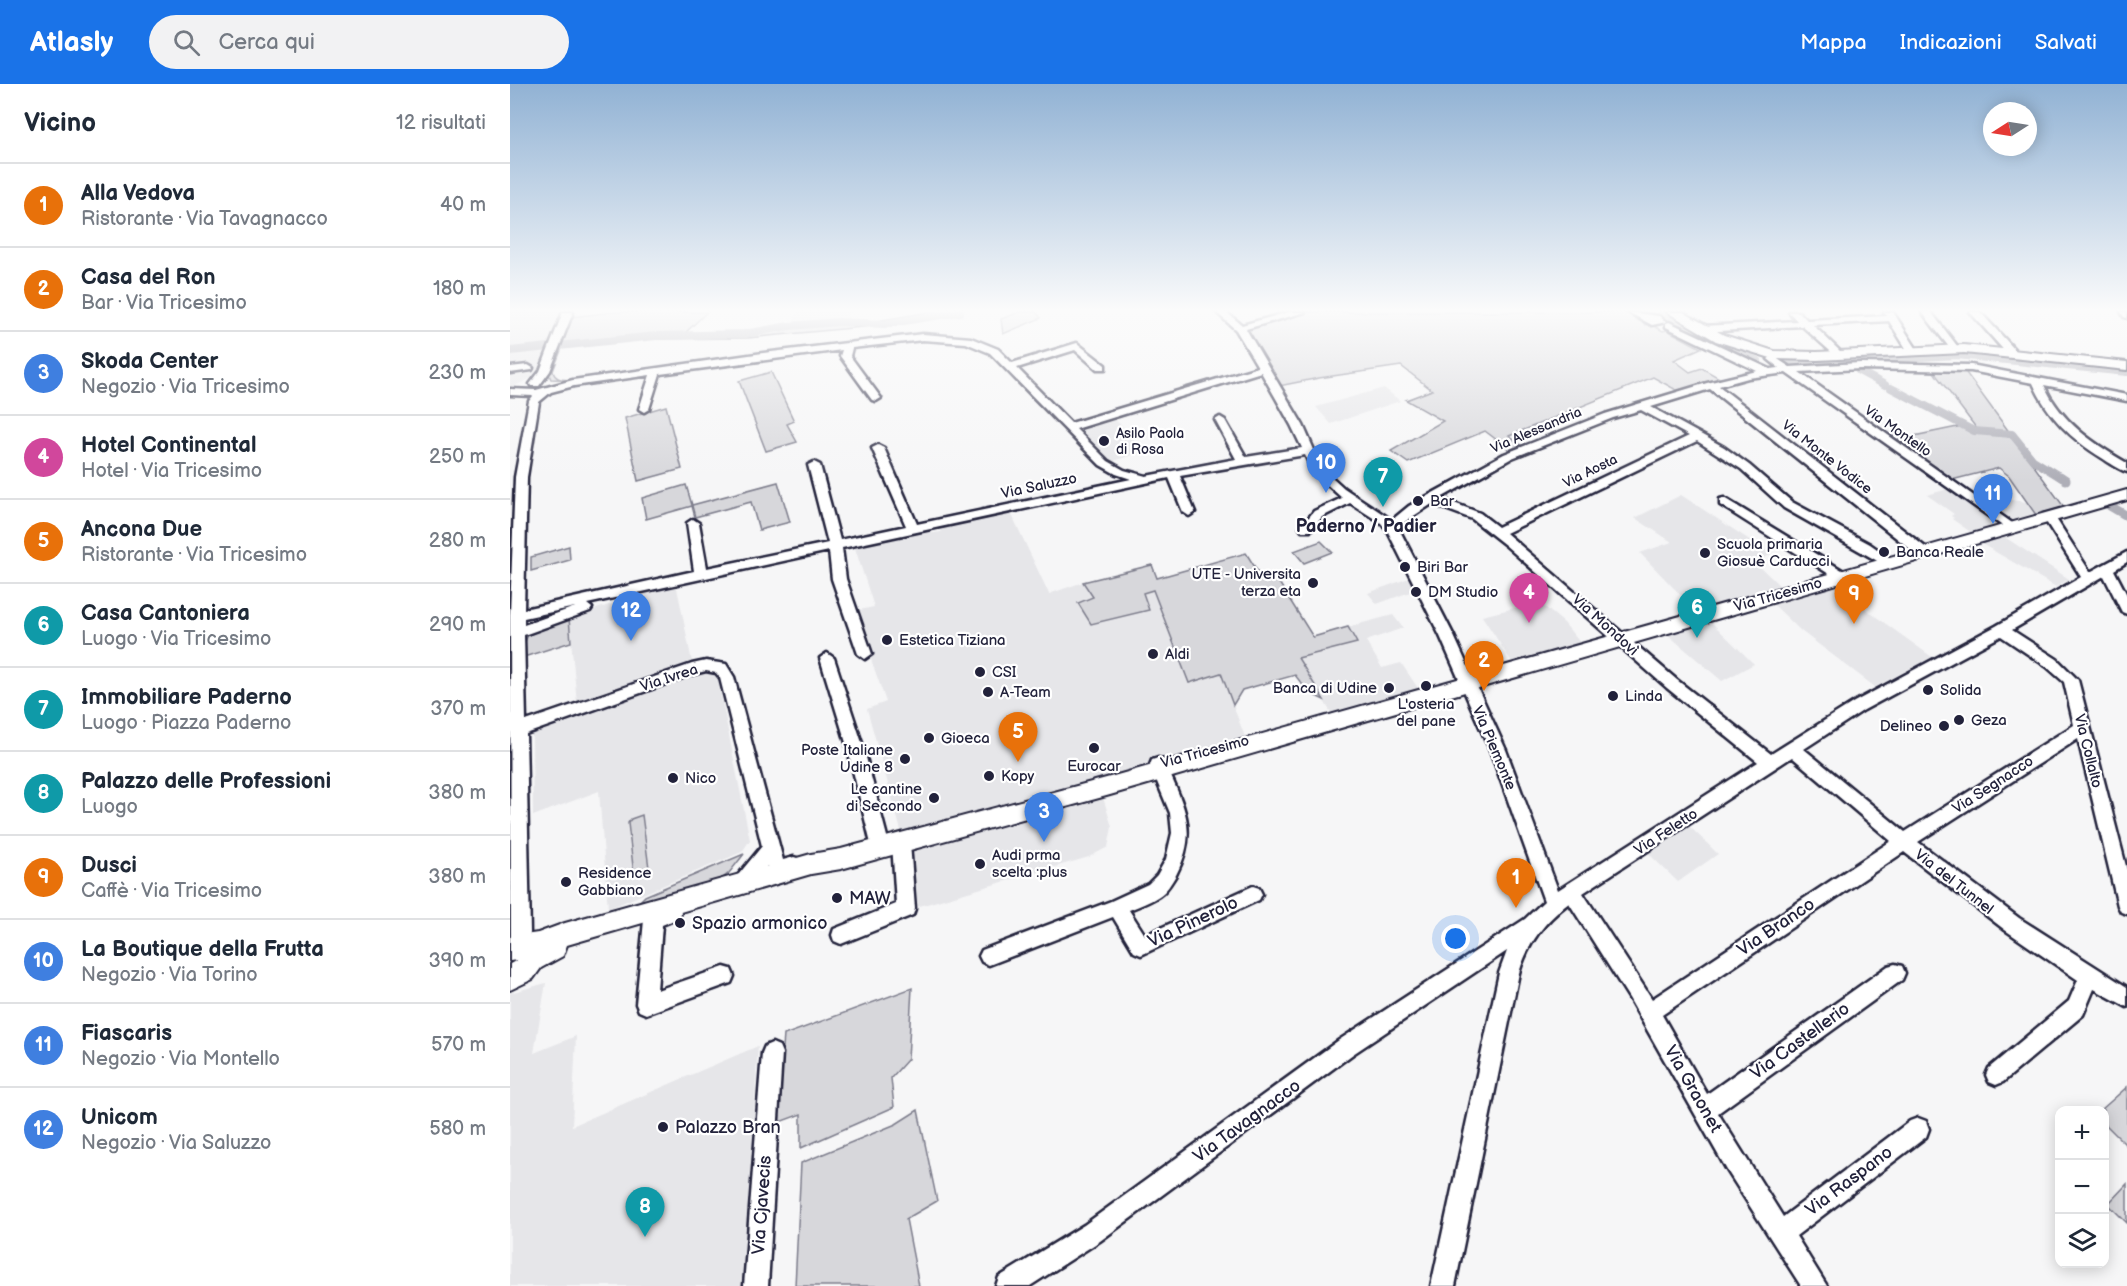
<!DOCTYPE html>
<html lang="it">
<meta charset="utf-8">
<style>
body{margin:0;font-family:"Balsamiq Sans",sans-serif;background:#f2f2f3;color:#1f2937}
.controls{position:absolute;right:18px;bottom:18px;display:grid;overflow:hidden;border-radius:12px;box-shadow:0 3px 15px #0003}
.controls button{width:54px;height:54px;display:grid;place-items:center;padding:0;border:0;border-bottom:2px solid #e0e1e3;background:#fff;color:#1f2937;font:30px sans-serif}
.compass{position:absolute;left:1473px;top:18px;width:54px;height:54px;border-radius:50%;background:#fff;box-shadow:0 3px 15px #0003;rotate:258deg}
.you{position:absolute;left:946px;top:855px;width:21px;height:21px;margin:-15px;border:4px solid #fff;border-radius:50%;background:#1a73e8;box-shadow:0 0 0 9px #1a73e833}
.badge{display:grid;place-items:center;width:39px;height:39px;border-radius:50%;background:#1a73e8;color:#fff;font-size:20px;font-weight:700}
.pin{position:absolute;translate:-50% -50px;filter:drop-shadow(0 2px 3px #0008)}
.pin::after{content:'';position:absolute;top:32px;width:21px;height:18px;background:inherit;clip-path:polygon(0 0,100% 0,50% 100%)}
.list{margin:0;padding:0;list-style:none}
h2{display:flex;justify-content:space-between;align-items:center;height:78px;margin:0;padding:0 24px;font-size:26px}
h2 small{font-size:20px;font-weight:400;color:#747a83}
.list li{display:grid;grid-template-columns:39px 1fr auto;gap:18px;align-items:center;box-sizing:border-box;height:84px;padding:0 24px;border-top:2px solid #e0e1e3}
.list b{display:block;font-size:22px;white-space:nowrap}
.list p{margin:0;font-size:20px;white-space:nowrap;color:#747a83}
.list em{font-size:20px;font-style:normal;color:#747a83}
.icon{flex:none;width:33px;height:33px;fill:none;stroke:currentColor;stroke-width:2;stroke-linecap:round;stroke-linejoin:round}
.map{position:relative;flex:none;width:1617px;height:1202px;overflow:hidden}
header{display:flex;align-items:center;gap:36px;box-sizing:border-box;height:84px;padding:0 30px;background:#1a73e8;color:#fff}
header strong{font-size:28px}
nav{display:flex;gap:33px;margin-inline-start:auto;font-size:21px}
.search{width:420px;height:54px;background:#f2f2f3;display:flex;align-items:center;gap:15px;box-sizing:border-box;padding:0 21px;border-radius:33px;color:#747a83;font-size:22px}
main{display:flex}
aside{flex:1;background:#fff}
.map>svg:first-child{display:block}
.built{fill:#e6e6e9}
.green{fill:#d7d7db;stroke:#7c7c8b;stroke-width:1.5}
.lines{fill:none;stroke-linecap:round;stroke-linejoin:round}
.canal-far1{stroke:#aeaeb7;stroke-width:8}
.canal{stroke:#aeaeb7;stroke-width:9}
.minor-casing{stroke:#22223b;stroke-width:5}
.major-casing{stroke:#22223b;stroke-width:4}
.minor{fill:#fff;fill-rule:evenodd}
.major{fill:#fff;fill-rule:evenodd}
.poi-dot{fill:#22223b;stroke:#fff;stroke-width:2}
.labels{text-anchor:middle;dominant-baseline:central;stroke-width:4.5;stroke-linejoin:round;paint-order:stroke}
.far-street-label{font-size:14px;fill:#22223b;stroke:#fff}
.far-poi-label{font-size:14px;fill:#22223b;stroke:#fff;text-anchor:start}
.street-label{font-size:15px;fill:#22223b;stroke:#fff}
.poi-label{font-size:15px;fill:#22223b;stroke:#fff;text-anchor:start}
.quarter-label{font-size:18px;font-weight:bold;fill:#22223b;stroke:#fff}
.near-poi-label{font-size:18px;fill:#22223b;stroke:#fff;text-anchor:start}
.near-street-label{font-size:18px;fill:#22223b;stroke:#fff}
</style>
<header>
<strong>Atlasly</strong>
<div class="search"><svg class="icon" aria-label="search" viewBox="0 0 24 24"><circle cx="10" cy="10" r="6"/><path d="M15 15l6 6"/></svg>Cerca qui</div>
<nav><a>Mappa</a><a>Indicazioni</a><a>Salvati</a></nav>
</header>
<main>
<aside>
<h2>Vicino<small>12 risultati</small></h2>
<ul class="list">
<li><span class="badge" style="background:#e8710a">1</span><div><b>Alla Vedova</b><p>Ristorante · Via Tavagnacco</p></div><em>40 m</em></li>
<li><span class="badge" style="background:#e8710a">2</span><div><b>Casa del Ron</b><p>Bar · Via Tricesimo</p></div><em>180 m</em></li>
<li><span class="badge" style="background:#3f7fe0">3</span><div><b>Skoda Center</b><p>Negozio · Via Tricesimo</p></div><em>230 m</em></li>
<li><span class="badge" style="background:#d1479c">4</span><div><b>Hotel Continental</b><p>Hotel · Via Tricesimo</p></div><em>250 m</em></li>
<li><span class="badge" style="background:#e8710a">5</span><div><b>Ancona Due</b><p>Ristorante · Via Tricesimo</p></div><em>280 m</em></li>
<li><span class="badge" style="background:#0f9aa8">6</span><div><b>Casa Cantoniera</b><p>Luogo · Via Tricesimo</p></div><em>290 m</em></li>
<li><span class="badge" style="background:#0f9aa8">7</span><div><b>Immobiliare Paderno</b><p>Luogo · Piazza Paderno</p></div><em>370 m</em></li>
<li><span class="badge" style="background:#0f9aa8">8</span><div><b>Palazzo delle Professioni</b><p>Luogo</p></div><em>380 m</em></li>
<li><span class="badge" style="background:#e8710a">9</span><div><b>Dusci</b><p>Caffè · Via Tricesimo</p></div><em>380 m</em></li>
<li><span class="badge" style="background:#3f7fe0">10</span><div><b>La Boutique della Frutta</b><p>Negozio · Via Torino</p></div><em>390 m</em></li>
<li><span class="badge" style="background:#3f7fe0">11</span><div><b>Fiascaris</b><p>Negozio · Via Montello</p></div><em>570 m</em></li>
<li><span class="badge" style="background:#3f7fe0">12</span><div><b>Unicom</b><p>Negozio · Via Saluzzo</p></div><em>580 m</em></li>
</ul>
</aside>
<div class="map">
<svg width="1617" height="1202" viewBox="0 0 1617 1202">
<rect width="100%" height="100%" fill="#f6f6f7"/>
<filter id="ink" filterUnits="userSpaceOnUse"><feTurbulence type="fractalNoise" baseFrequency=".0167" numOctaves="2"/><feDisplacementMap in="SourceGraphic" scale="12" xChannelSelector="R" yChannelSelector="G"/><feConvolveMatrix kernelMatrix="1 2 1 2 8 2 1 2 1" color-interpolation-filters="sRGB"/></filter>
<g filter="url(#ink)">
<g class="built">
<path d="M0,228H52L38,260L0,264Z"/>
<path d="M287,228H339L336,236L281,241Z"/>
<path d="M37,264L24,293L0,304V268Z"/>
<path d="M874,304L890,317L821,340L806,323Z"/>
<path d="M606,336L635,367L598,379L567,345L589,337L592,340Z"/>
<path d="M1438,405L1488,441L1462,449L1442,435L1444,434L1441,432L1444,430L1417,411Z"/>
<path d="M1171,411L1261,470L1246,479L1270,502L1186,527L1130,469L1162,458L1125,434Z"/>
<path d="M1466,412L1517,418L1526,431L1497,439L1461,413Z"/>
<path d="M501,429L539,510L573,498L642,481L688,595L711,589L735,653L392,750L357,625L376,618L344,527L364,523L344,461L416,446L423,449L431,448L434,443Z"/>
<path d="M1493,452L1559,495L1546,503L1470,459Z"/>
<path d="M902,493L908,505L867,520L858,509Z"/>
<path d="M166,499L182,578L67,619L59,534Z"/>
<path d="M1329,501L1358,527L1422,573L1365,603L1291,547L1262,519Z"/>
<path d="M1029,518L1054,539L1072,561L1004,581L972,532Z"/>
<path d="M883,531L893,544L856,557L872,584L891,579L910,607L822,630L787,574L846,559L838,543Z"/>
<path d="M1201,538L1244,580L1212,597L1157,550Z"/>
<path d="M196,589L204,591L208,596L240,756L232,768L98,825L89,707L23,732L22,651L34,644L183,591Z"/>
<path d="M592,710L602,743L598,763L579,773L403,824L400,766Z"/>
<path d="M1178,741L1208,770L1168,798L1137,768Z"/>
<path d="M36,899L24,969L66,952L62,1042L248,962L234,1202H0V909Z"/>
</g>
<g class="green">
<path d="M105,228H197L175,249L194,250L237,248L281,241L336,236L360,238L419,228H443L364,240L363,242L238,254L138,255L52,264L43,287C45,297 55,295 63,296L41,295L38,288L60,233Z"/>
<path d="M510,228H526L531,234L493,250L491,235Z"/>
<path d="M798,228H1114L1136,241L1140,240L1153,247L1157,246L1191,264L1164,276L1180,288L1192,284L1211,295L1168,307L1143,293L999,352L1011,361L1000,366L975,347L898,379L881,367L933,337L896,316L922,306L891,282L809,294L769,302L736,245Z"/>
<path d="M1421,284L1454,286L1554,423L1526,431L1499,392L1489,384L1438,397L1380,357L1452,342L1470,349Z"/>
<path d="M261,288L284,337L277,340L287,358L256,367L229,297Z"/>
<path d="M156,322L172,385L128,397L115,334Z"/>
<path d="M268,398L280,438L249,446L241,418L185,433L182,422L136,435L132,414L176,401L182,421Z"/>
<path d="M811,457L822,468L794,479L784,467Z"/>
<path d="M59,462L60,476L21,487V473Z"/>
<path d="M736,469L751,493L763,489L803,553L838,543L847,559L788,574L814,616L799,609L785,591L732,606L723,621L711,589L679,599L643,506L633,509L639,526L581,540L568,519L583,513L573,498L642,481L647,494Z"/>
<path d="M59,534L61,558L14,573V560L18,551Z"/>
<path d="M132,731L139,784L124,791L118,739L121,735Z"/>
<path d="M234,770L219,789L209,797L128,819L135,812Z"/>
<path d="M402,904L398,975L381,994L384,1023L291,1064V1030L267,1039L274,951Z"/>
<path d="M1617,1003V1062L1595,1040L1594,1026H1591Z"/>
<path d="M408,1026L427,1117L396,1135L409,1202H285L291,1079L386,1040Z"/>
<path d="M1617,1100V1139L1598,1120Z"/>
</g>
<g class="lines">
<g class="canal-far1">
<path d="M1152,228L1214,264L1248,277"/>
<path d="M0,267L146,252L234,250L279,242L329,238L375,240L450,228"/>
<path d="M1276,280L1447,271L1617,288"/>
<path d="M1351,284L1349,287L1375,301"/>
<path d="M1381,304L1464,347L1502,350L1523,376L1552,394"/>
</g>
<g class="canal">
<path d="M1550,392L1556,396"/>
<path d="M1600,422L1617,432"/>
</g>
<g class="minor-casing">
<g id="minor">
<path d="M53,228H63L40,287L29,302H21L20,300L30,287Z"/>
<path d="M706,228H716L732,241L779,228H795L736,245L793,341L812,384L834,404L882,436L899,422L994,370L1095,330L1197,299L1247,287L1156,243V239L1159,238L1260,285L1269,284L1258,275L1263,272L1280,283L1350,279L1461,281L1617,311V317L1534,301C1551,338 1583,359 1617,379V388C1608,385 1600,379 1592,374C1561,355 1538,333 1523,299L1461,287L1350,285L1289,288L1505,441L1507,444L1505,447L1501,448L1276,289L1238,294L1209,302L1419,466L1420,469L1414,473L1409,472L1200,305L1141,323L1214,363L1239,381L1282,418L1360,460L1383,476L1385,479L1378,483L1274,424L1231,385L1187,357L996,449L1167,596L1261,670L1344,618L1486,542L1571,493L1533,433L1535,430H1543L1580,488L1617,468V478L1604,486L1617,511V530L1612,528L1594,492L1502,546L1547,575L1568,596L1617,786V830L1611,828L1608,822L1568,655L1408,758L1509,834L1617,903V923L1584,905L1573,931L1493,998L1486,1001L1479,998L1476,991L1479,984L1559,917L1568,896L1495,846L1394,768L1152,931L1197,1010L1378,882L1385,880L1392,882L1395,889L1392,896L1208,1029L1273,1133L1400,1037L1408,1034L1416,1037L1419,1045L1416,1053L1286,1152L1317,1202H1291L1218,1088L1119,914L1059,819C1034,838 1018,859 1009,889L945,1202H921L989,889L997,867L843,970L590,1157L520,1202H486L489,1193L574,1141L829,956L1015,835L1034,817L980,666L930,552L878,448L871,439L840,419L812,433L800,447H792L790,444L804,427L832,414L803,388L795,371L670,392L685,428L679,432L673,428L659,394L332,464L336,495L362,570L355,575L348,570L322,495L319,467L77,520L82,524L80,527L14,551L16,637L182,580L196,577L216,580L224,593L273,776L284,773L290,775L293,781L290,787C277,791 265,795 257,782L236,808L230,810L224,808L221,802L224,796L252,762L210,594L206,589L196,587L184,590L16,650L20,849L15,868L8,871L1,868L0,531L5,393L19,317L23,312L0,311V305L26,306L63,296L253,269L413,250L461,254L488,265L502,279L567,259L595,281V285H587L565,266L507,284L561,339L748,283L726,246ZM413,256L456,259L480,269L590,381L606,390L621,395L407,440L374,364L368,361L362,364L396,442L330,456L310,381L304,378L298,381L318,459L197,484L189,439L183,435L177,439L184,487L14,525L17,393L29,318L41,308L64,302L140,291L129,325L134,328L139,325L150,290L332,266L330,272L362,316L366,317L371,314L340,272L342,264ZM751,288L781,341L792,364L736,373L715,336L710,333L705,336L726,375L636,392L614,386L598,377L566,345ZM1131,326L1179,352L988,443L970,429L931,414L1002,374L1103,334ZM922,420L962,435L995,461L1157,604L1248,678L1048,806L996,666L944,552L890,447L893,439ZM65,523L14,541V534ZM1491,552L1537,583L1554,598L1564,641L1395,748L1294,665L1354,626ZM1282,673L1381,757L1142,915L1073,809Z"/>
<path d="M1118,228L1149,232L1156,238L1142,241Z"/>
<path d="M1279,228H1289L1297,236L1376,232L1374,228H1383L1408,267L1399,269L1379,237L1303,241L1332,269V273L1328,274L1292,242L1192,248L1187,245L1192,242L1287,237Z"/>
<path d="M1412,228H1421L1448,263V267H1442Z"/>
<path d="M1460,228H1470L1506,267V271H1498Z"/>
<path d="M1611,228H1617V234L1614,233Z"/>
<path d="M18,281L23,284L22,286L0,289V283Z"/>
<path d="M1214,414L1337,489L1339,492L1337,495H1327L1210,421V415Z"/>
<path d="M317,569L324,574L353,662L380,764L377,769L371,772L365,769L362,764L337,662L310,574Z"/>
<path d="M648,674L654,676L656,681C674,722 689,747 666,791C661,799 657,807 649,812C640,818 629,822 619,826L635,851L743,802L749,804L752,810L749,816L631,871L624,868L603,833L479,881L472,878L469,872L472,866L601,817L638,800L647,791L656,775L662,749L660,729L640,681L642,676Z"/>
<path d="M391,751L397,754L400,759L405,825L403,831L331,860L324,857L322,851L324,845L386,820L382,759L385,754Z"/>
<path d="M162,820L169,822L171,828L169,834L152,841L147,906L214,883L221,885L224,892L221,899L136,930L129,927L126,920L134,836L136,830Z"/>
<path d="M262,959L269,962L272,969L258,1202H234L252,969L255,962Z"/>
</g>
</g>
<g class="major-casing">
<g id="major">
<path d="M1157,228H1173L1214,251L1264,267L1307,268L1454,261L1617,278V286L1454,269L1307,276L1264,275L1206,257Z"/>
<path d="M1617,406V416L600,711L331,785L301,790L57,861L53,872L31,884L23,895L0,906V880L7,876L0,877V853L28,849L55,839L301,770L331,765L600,693Z"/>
</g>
</g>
<use href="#minor" class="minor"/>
<use href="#major" class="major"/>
</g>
</g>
<linearGradient id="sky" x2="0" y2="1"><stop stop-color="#91b2d4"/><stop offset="0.57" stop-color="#fbfbfb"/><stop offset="1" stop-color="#fbfbfb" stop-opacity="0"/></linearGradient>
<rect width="1617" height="397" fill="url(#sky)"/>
<g class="poi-dot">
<circle cx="594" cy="357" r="6"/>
<circle cx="908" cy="417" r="6"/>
<circle cx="1374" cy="468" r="6"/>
<circle cx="1195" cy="469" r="6"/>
<circle cx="895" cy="483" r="6"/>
<circle cx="803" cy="499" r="6"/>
<circle cx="906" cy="508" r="6"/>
<circle cx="377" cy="556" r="6"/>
<circle cx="643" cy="570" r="6"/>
<circle cx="470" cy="588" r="6"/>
<circle cx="916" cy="602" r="6"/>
<circle cx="879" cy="604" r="6"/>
<circle cx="1418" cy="606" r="6"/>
<circle cx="478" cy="608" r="6"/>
<circle cx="1103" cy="612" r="6"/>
<circle cx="1449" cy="636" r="6"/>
<circle cx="1434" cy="642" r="6"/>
<circle cx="419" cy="654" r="6"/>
<circle cx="584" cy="664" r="6"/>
<circle cx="395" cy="675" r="6"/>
<circle cx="479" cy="692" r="6"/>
<circle cx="163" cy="694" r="6"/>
<circle cx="424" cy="714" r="6"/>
<circle cx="470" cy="780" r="6"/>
<circle cx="56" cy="798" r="6"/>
<circle cx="327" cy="814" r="6"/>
<circle cx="170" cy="839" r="6"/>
<circle cx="153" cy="1043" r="6"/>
</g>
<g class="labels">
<g class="far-street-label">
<text transform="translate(1026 346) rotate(-23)">Via Alessandria</text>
<text transform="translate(1388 347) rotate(35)">Via Montello</text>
<text transform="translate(1317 373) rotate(38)">Via Monte Vodice</text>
<text transform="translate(1080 387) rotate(-26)">Via Aosta</text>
</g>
<g class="far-poi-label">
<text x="606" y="349">Asilo Paola<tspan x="606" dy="16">di Rosa</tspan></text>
</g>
<g class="street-label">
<text transform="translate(529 402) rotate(-12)">Via Saluzzo</text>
<text transform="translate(1268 511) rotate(-16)">Via Tricesimo</text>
<text transform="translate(1095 541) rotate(42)">Via Mondovì</text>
<text transform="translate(159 594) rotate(-18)">Via Ivrea</text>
<text transform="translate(984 664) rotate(67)">Via Piemonte</text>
<text transform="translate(1578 667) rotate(76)">Via Collalto</text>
<text transform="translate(695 668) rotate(-15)">Via Tricesimo</text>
<text transform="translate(1483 701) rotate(-33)">Via Segnacco</text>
<text transform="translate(1156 748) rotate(-33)">Via Feletto</text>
<text transform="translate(1444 798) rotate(38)">Via del Tunnel</text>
</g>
<g class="poi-label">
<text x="920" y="417">Bar</text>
<text x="1207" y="460">Scuola primaria<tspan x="1207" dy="17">Giosuè Carducci</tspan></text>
<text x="1386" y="468">Banca Reale</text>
<text x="907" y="483">Biri Bar</text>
<text x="791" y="490" text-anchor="end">UTE - Universita<tspan x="791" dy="17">terza eta</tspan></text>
<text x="918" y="508">DM Studio</text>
<text x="389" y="556">Estetica Tiziana</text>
<text x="655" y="570">Aldi</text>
<text x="482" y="588">CSI</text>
<text x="867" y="604" text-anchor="end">Banca di Udine</text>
<text x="1430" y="606">Solida</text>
<text x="490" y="608">A-Team</text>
<text x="1115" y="612">Linda</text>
<text x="916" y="620" text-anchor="middle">L'osteria<tspan x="916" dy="17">del pane</tspan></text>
<text x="1461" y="636">Geza</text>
<text x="1422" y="642" text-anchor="end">Delineo</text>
<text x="431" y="654">Gioeca</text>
<text x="383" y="666" text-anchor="end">Poste Italiane<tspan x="383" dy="17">Udine 8</tspan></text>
<text x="584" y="682" text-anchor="middle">Eurocar</text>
<text x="491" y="692">Kopy</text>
<text x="175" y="694">Nico</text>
<text x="412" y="705" text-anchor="end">Le cantine<tspan x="412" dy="17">di Secondo</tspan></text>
<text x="482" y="771">Audi prma<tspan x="482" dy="17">scelta :plus</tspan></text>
<text x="68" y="789">Residence<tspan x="68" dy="17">Gabbiano</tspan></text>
</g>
<g class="quarter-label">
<text x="856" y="442">Paderno / Padier</text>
</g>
<g class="near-poi-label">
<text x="339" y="814">MAW</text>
<text x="182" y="839">Spazio armonico</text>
<text x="165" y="1043">Palazzo Bran</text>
</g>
<g class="near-street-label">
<text transform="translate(683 838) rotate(-25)">Via Pinerolo</text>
<text transform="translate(1266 843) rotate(-34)">Via Branco</text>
<text transform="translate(1290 957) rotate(-36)">Via Castellerio</text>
<text transform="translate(1183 1005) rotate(60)">Via Graonet</text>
<text transform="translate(737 1037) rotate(-36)">Via Tavagnacco</text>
<text transform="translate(1339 1097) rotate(-37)">Via Raspano</text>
<text transform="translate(252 1121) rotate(-86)">Via Cjavecis</text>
</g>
</g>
</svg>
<div class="controls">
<button>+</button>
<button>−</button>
<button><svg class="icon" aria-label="layers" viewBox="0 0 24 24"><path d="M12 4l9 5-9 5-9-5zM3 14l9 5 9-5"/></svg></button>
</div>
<svg class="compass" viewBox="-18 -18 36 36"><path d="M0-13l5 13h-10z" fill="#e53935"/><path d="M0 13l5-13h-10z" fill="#747a83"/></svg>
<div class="you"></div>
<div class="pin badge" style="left:1006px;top:824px;background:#e8710a">1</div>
<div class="pin badge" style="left:974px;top:607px;background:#e8710a">2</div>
<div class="pin badge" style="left:534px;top:758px;background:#3f7fe0">3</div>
<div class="pin badge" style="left:1019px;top:539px;background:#d1479c">4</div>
<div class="pin badge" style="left:508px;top:678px;background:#e8710a">5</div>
<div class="pin badge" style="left:1187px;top:554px;background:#0f9aa8">6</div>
<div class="pin badge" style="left:873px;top:423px;background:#0f9aa8">7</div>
<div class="pin badge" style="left:135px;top:1153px;background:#0f9aa8">8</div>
<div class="pin badge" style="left:1344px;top:540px;background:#e8710a">9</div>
<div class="pin badge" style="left:816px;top:409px;background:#3f7fe0">10</div>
<div class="pin badge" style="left:1483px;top:440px;background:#3f7fe0">11</div>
<div class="pin badge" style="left:121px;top:557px;background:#3f7fe0">12</div>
</div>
</main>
